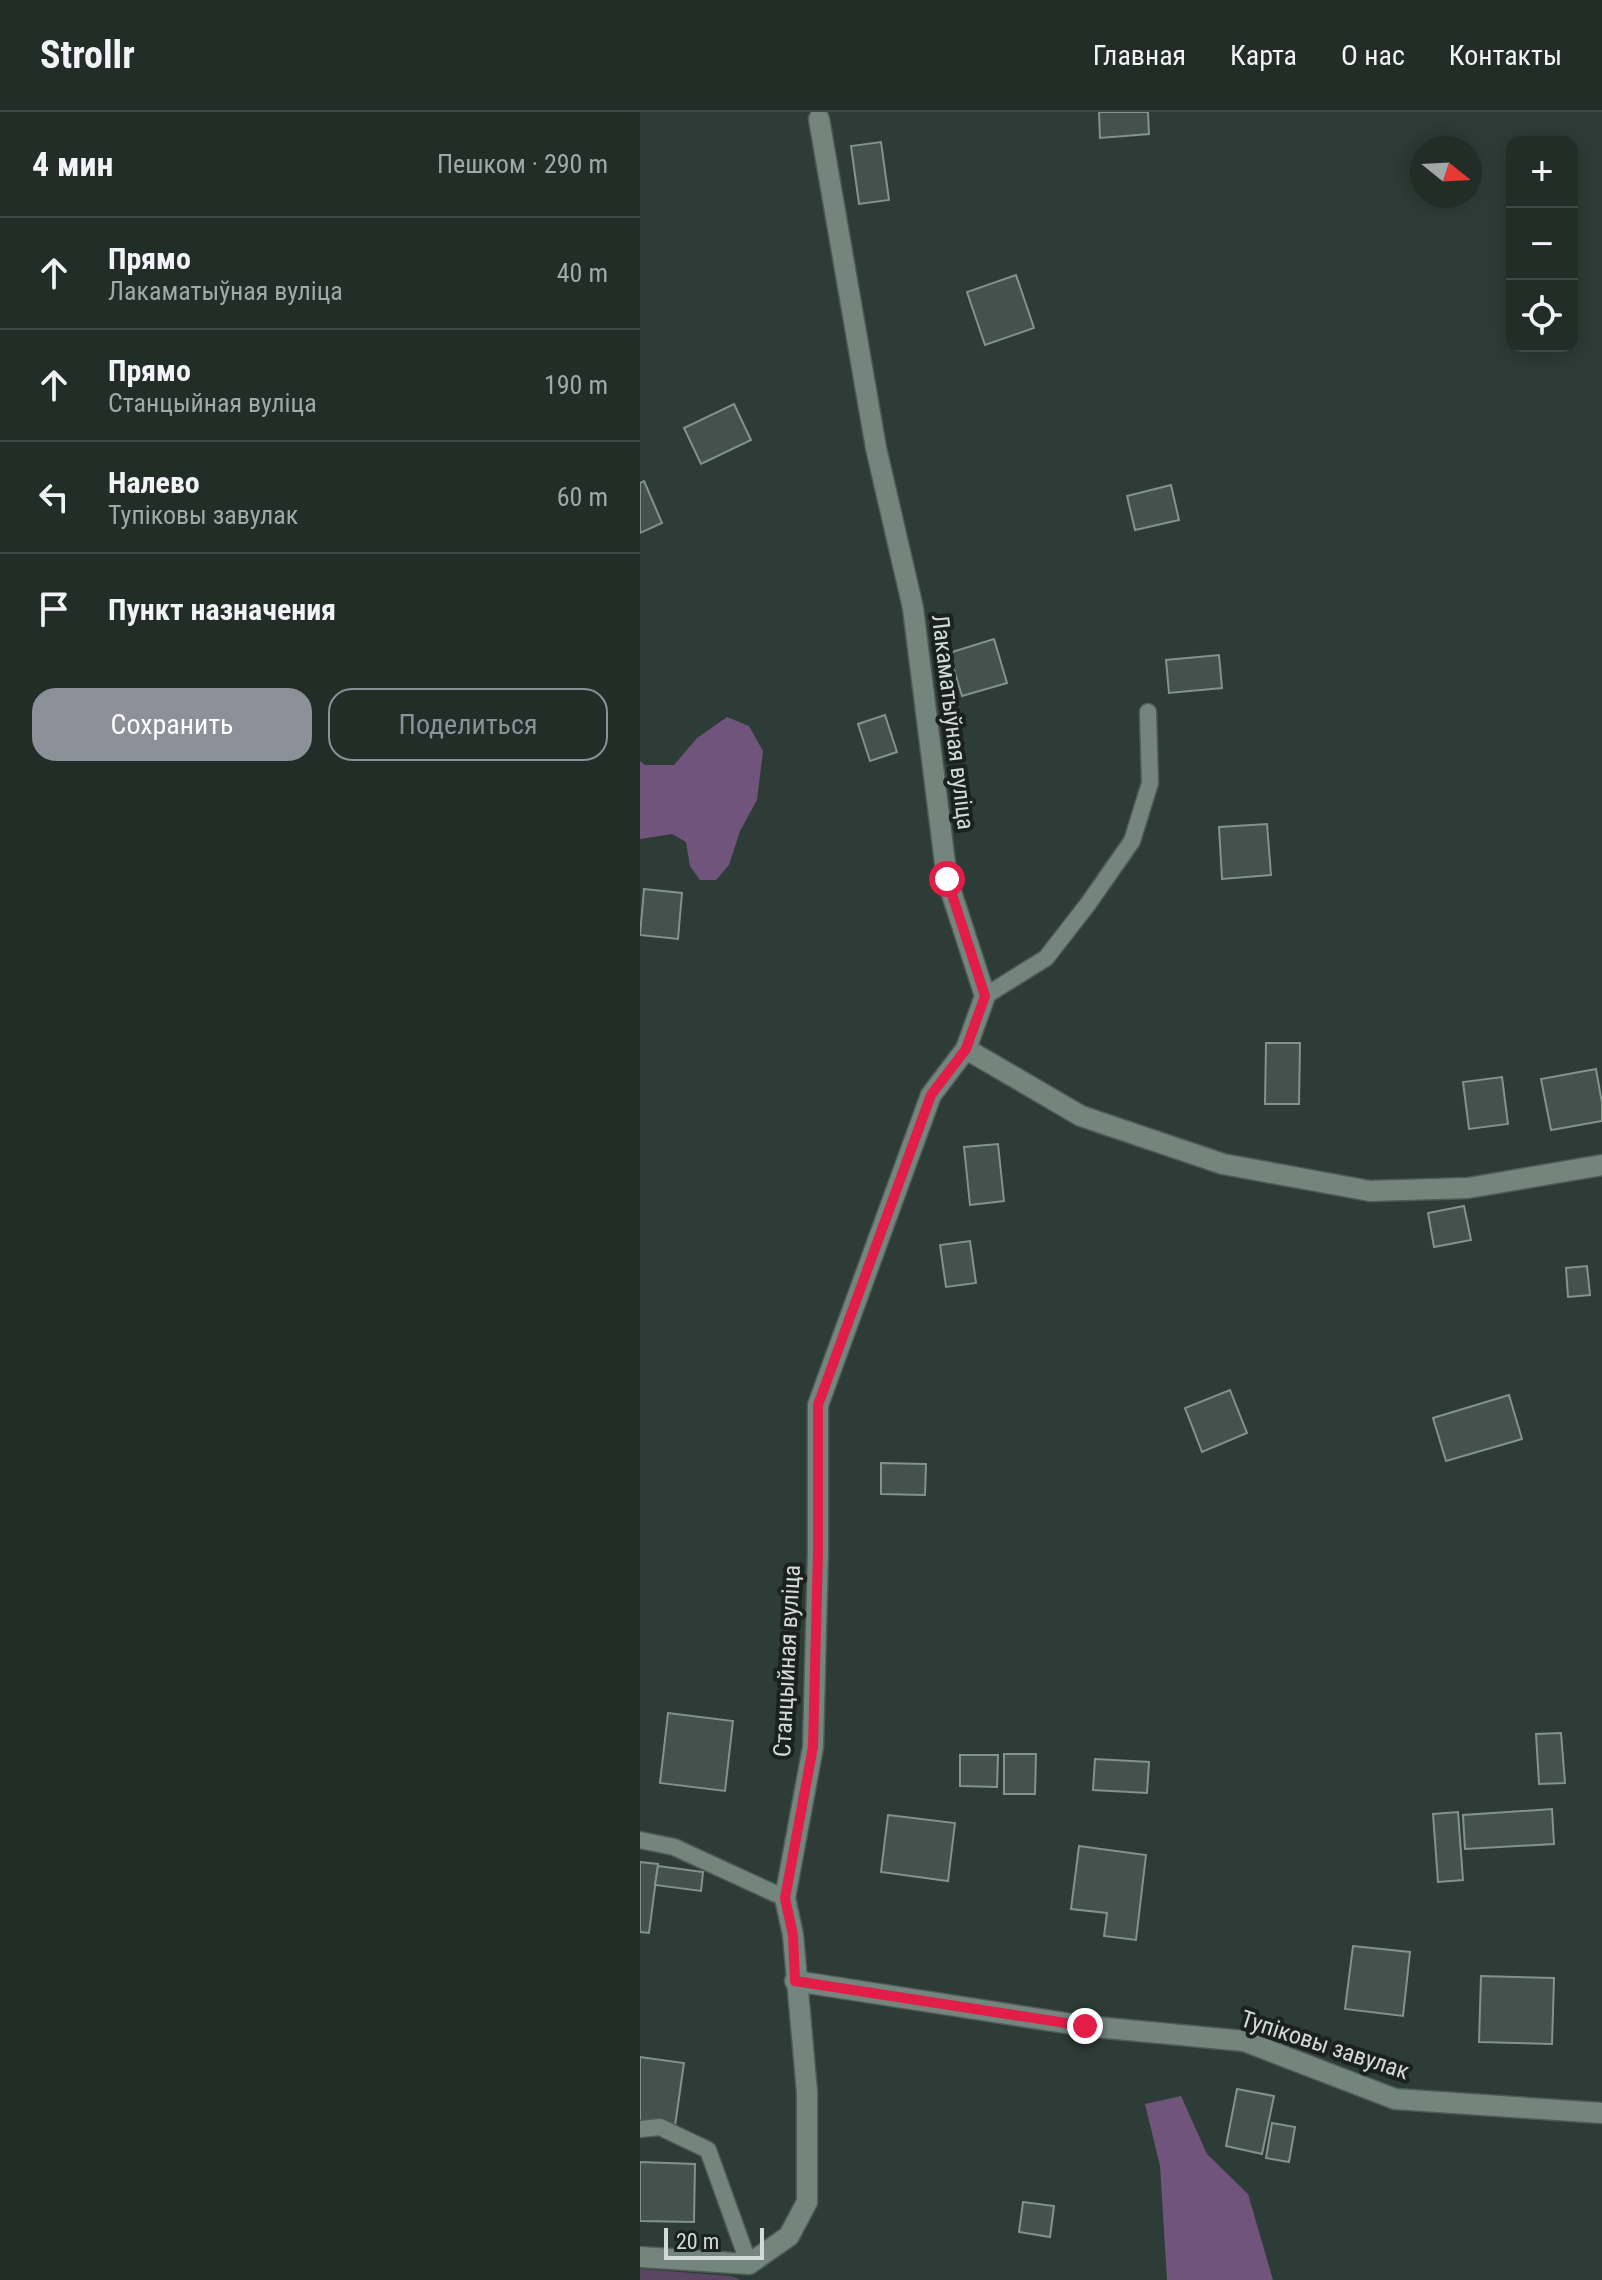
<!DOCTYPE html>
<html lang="ru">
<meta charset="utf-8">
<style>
body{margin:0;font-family:"Roboto Condensed",sans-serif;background:#2a3530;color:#f1f3f6}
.controls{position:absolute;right:24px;top:24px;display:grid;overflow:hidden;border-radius:16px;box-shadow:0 4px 20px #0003}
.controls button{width:72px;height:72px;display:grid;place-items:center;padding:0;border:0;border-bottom:2px solid #3f4945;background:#222d28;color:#f1f3f6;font:40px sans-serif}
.compass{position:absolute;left:770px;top:24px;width:72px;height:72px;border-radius:50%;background:#222d28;box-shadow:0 4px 20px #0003;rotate:108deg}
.scale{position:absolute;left:24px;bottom:20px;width:100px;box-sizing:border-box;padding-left:8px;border:4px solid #d2dbd7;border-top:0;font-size:22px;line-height:28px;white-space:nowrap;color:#d2dbd7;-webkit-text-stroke:6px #1a211e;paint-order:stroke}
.stop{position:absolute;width:24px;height:24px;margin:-18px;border:6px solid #e11d48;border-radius:50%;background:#fff}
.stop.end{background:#e11d48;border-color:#fff;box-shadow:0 2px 8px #0008}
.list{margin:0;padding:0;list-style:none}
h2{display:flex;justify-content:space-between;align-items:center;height:104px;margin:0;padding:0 32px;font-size:34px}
h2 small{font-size:26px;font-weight:400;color:#a2a8a8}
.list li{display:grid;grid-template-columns:52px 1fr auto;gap:24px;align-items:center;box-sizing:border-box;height:112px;padding:0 32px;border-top:2px solid #3f4945}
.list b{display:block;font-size:30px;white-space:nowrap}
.list p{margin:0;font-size:26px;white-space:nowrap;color:#a2a8a8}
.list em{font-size:26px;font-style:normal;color:#a2a8a8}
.actions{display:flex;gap:16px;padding:24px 32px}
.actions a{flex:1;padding:18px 0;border:2px solid #8c9099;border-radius:24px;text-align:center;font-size:28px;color:#8c9099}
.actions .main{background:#8c9099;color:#fff}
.icon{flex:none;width:44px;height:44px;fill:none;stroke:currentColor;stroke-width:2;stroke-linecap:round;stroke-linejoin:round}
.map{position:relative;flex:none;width:962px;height:2168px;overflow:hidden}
header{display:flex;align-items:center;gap:48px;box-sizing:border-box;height:112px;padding:0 40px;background:#222d28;border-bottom:2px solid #3f4945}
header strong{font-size:38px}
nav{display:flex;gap:44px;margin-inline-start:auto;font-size:28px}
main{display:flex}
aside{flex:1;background:#222d28}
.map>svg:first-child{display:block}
.green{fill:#5a4662}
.forest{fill:#70547b}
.building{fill:#43524c;stroke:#81938b;stroke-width:2}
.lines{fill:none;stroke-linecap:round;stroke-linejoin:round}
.lane-casing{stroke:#4e5a55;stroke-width:19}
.street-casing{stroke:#4e5a55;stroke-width:23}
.lane{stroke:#74857e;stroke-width:16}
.street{stroke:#74857e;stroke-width:20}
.route{stroke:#e11d48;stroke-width:10}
.labels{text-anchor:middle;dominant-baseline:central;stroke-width:8;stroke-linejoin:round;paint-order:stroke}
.street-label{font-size:24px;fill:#d2dbd7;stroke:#1a211e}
</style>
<header>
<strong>Strollr</strong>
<nav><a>Главная</a><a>Карта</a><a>О нас</a><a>Контакты</a></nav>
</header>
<main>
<aside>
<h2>4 мин<small>Пешком · 290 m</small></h2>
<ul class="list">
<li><svg class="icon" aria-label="ahead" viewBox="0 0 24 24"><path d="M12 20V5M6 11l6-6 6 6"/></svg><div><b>Прямо</b><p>Лакаматыўная вуліца</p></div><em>40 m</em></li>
<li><svg class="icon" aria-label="ahead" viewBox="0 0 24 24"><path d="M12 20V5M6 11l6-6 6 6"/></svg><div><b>Прямо</b><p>Станцыйная вуліца</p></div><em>190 m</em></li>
<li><svg class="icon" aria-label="left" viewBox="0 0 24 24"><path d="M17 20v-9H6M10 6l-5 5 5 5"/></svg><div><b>Налево</b><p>Тупіковы завулак</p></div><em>60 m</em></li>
<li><svg class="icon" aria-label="arrive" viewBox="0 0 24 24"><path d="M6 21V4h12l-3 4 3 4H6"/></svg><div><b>Пункт назначения</b></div></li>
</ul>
<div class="actions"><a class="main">Сохранить</a><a>Поделиться</a></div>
</aside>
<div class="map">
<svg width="962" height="2168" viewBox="0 0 962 2168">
<rect width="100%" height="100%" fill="#2d3c36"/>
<path class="green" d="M0,2157L91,2164L101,2168H0Z"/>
<g class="forest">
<path d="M87,605L109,614L123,639L117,688L100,719L89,753L76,768H60L50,754L46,730L32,722L0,727V649L5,653H34L57,626Z"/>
<path d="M541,1984L567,2042L608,2082L633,2168H527L520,2054L505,1992Z"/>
</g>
<g class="building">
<path d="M459,0H508L509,22L460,26Z"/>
<path d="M241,30L249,88L219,92L211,34Z"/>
<path d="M376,163L394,216L345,233L327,180Z"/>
<path d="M94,292L111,328L61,352L44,316Z"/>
<path d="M4,369L22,411L0,421V371Z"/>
<path d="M531,373L539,408L495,418L487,384Z"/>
<path d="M354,527L367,571L322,584L309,541Z"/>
<path d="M579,543L582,576L529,581L526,548Z"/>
<path d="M245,603L257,640L230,649L218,612Z"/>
<path d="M627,712L631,763L582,767L579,715Z"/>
<path d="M4,777L42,781L38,827L0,823Z"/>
<path d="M626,931H660L659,992H625Z"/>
<path d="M956,957L962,991V1009L911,1018L901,967Z"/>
<path d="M862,965L868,1012L829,1017L823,970Z"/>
<path d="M358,1032L364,1089L330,1093L324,1035Z"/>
<path d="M824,1094L831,1128L794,1135L788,1101Z"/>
<path d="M330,1129L336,1171L306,1175L300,1133Z"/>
<path d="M947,1154L950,1183L928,1185L926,1156Z"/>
<path d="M590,1278L607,1321L562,1340L545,1296Z"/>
<path d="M869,1283L882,1327L806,1349L793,1306Z"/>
<path d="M241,1351L286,1352L285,1383L241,1382Z"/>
<path d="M28,1601L93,1609L85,1679L20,1671Z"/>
<path d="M921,1621L925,1671L899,1672L896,1622Z"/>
<path d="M364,1642H396L395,1682H364Z"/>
<path d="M320,1643H358L357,1675L320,1674Z"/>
<path d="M455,1647L509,1650L507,1681L453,1678Z"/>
<path d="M912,1697L914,1732L825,1737L823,1703Z"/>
<path d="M818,1700L823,1768L798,1770L793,1702Z"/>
<path d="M248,1703L315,1711L308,1769L241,1760Z"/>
<path d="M439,1734L506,1743L496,1828L464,1824L467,1801L431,1797Z"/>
<path d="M0,1750L18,1752L9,1821L0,1820Z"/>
<path d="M18,1754L63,1760L61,1779L15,1773Z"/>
<path d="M713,1834L770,1840L763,1904L705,1897Z"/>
<path d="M841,1864L914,1866L912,1932L839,1930Z"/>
<path d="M0,1945L44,1951L35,2014L0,2010Z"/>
<path d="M597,1977L634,1984L622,2042L586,2034Z"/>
<path d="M632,2011L655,2015L649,2050L626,2046Z"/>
<path d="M0,2050L55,2052L54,2110L0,2109Z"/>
<path d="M383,2090L414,2094L410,2125L379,2120Z"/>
</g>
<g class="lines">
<g class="lane-casing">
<g id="lane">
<path d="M345,884L406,846L448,792L492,729L510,671L508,600"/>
<path d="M0,1728L34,1735L145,1786"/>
<path d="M0,2017L20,2015L68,2038L109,2152"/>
</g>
</g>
<g class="street-casing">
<g id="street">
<path d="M179,7L236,336L273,496L307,767L345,884L326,937L441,1004L583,1052L730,1079L828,1076L962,1053"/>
<path d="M155,1869L445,1914L604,1929L755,1987L962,2001"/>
<path d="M0,2145L109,2152L149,2124L167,2090V1980L153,1823L145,1786L173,1635L178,1440V1293L291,983L326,937"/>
</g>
</g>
<use href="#lane" class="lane"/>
<use href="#street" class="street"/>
</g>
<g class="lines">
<path class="route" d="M307,767L345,884L326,937L291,983L178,1293V1440L173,1635L145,1786L153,1823L155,1869L445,1914"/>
</g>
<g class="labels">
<g class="street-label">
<text transform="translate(313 610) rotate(83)">Лакаматыўная вуліца</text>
<text transform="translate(147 1549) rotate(-87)">Станцыйная вуліца</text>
<text transform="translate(685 1933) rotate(18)">Тупіковы завулак</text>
</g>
</g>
</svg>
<div class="controls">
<button>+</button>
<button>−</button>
<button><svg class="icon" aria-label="locate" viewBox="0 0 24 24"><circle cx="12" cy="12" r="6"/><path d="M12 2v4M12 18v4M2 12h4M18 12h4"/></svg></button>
</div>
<svg class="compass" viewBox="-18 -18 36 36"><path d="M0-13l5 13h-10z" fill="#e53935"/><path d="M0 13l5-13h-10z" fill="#a2a8a8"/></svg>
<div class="scale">20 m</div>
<div class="stop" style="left:307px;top:767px"></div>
<div class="stop end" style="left:445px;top:1914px"></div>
</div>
</main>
